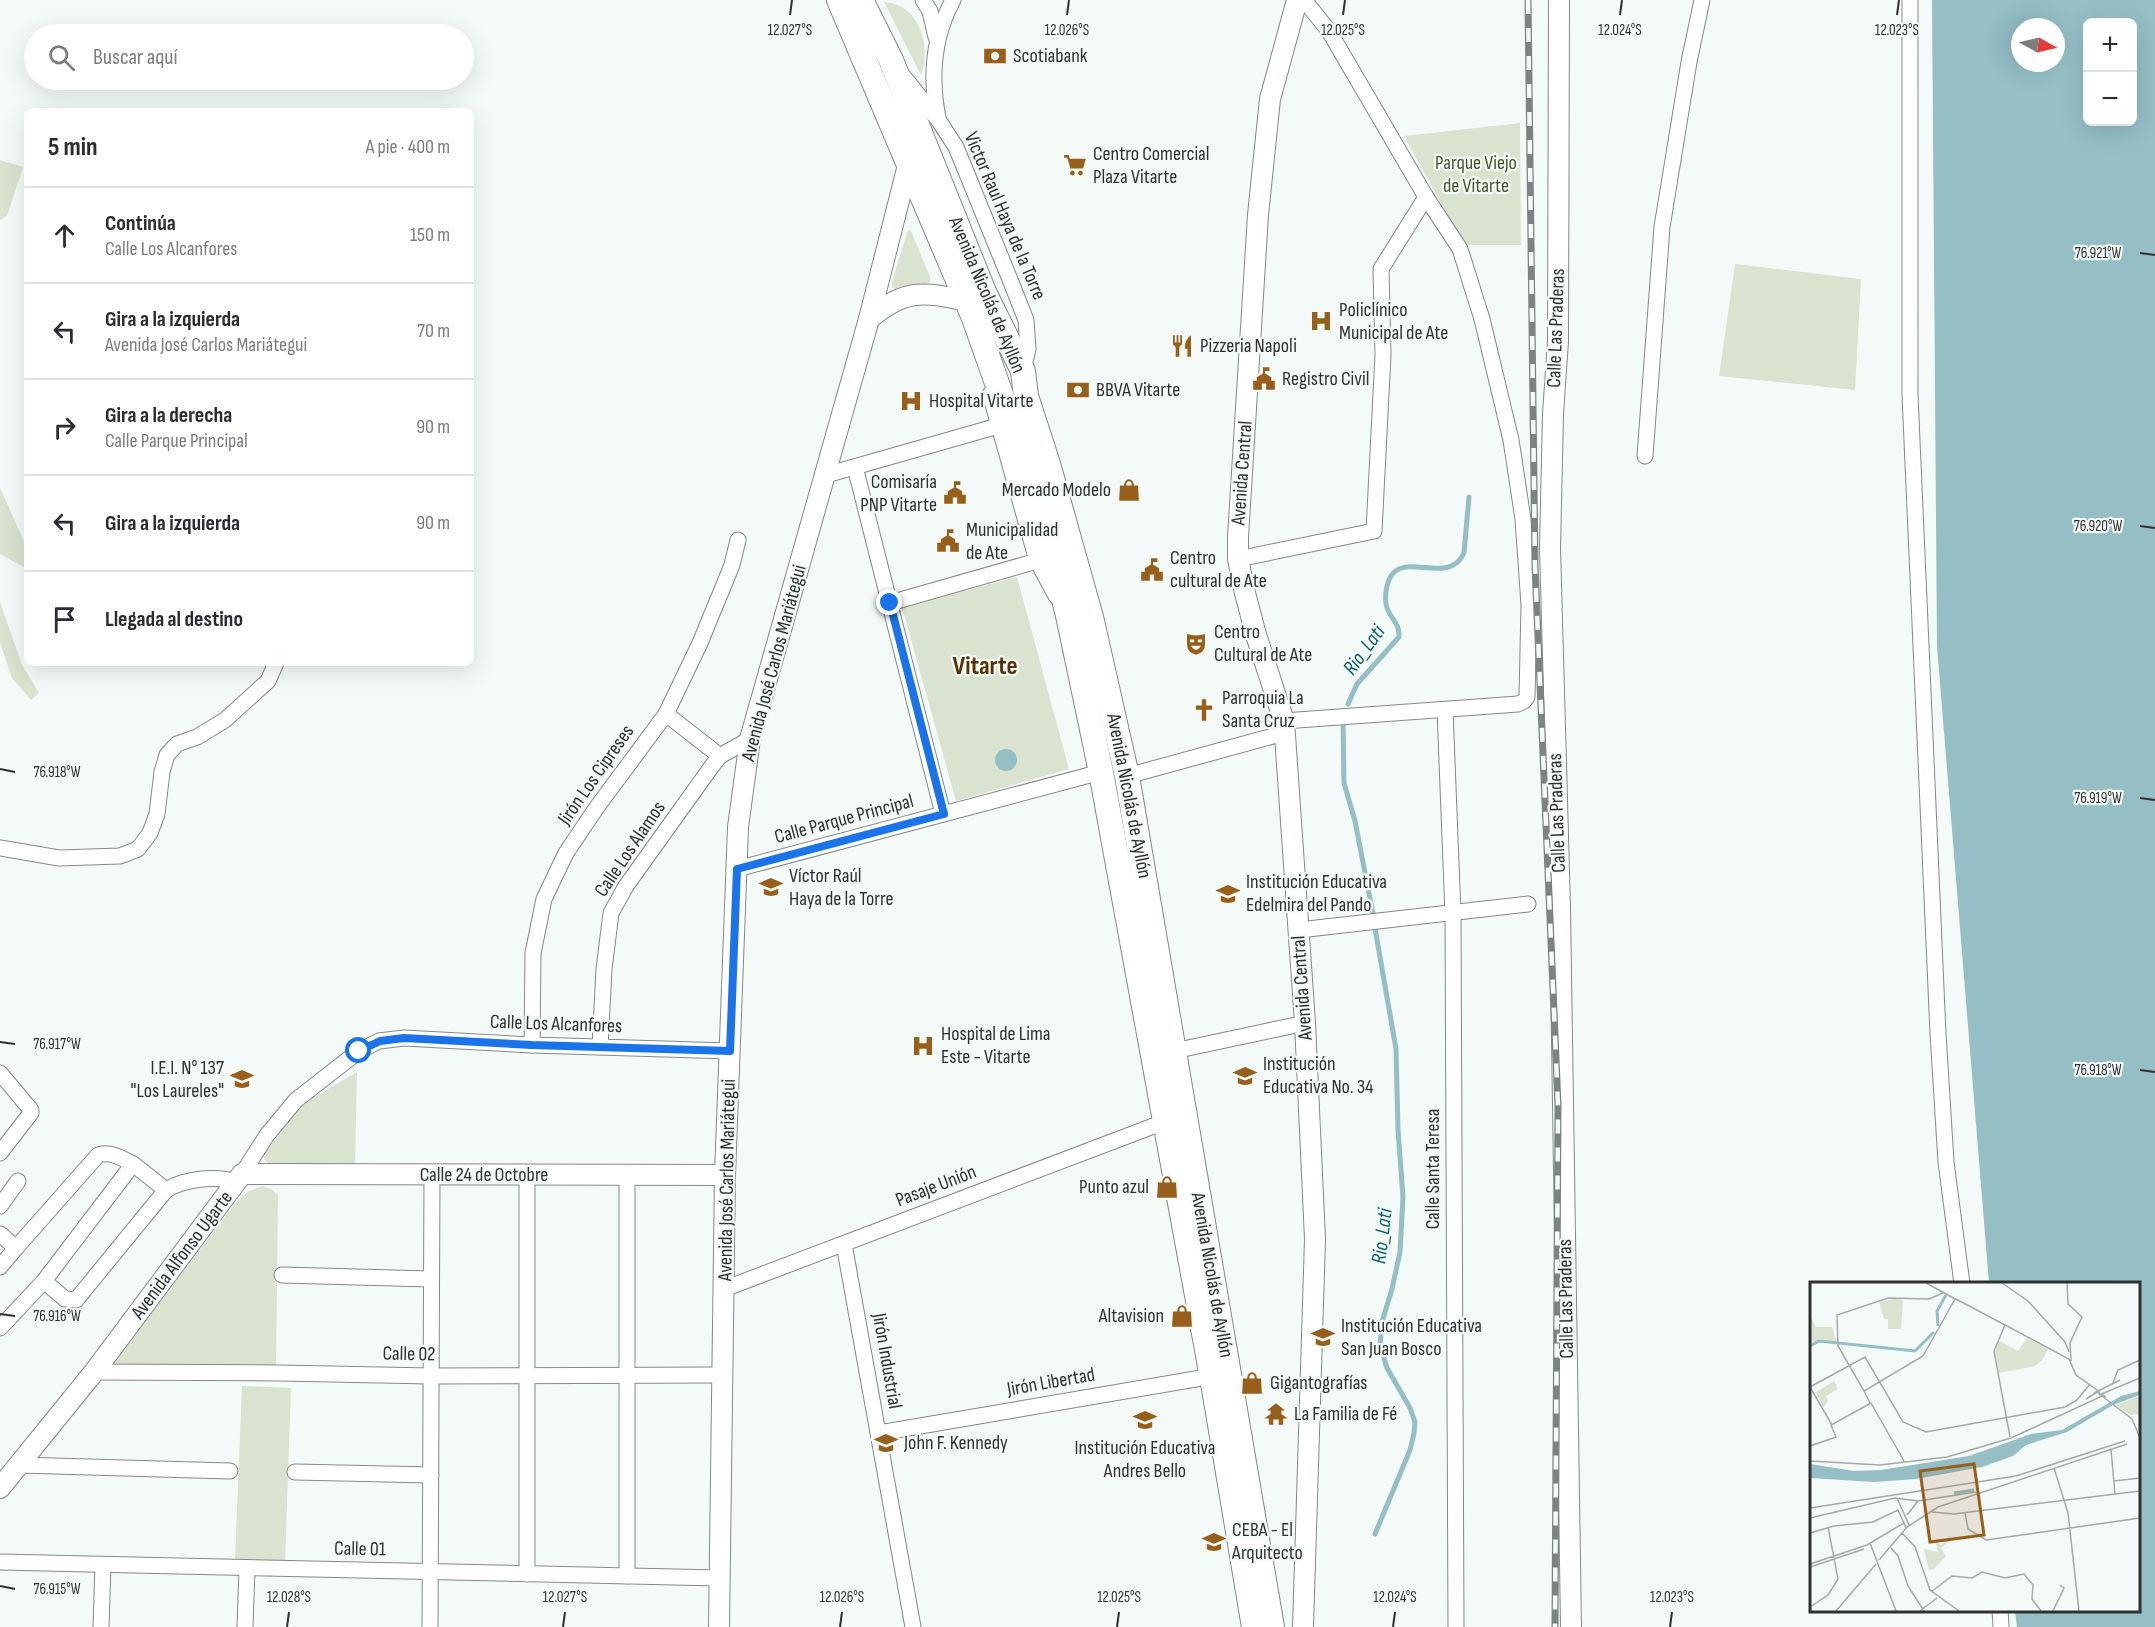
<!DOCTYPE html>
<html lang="es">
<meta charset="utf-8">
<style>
body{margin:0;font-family:"Sofia Sans Condensed",sans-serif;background:#f2f2f3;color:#2b2b33}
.controls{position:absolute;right:18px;top:18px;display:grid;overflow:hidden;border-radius:9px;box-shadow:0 6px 24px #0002}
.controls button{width:54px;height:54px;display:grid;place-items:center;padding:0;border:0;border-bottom:2px solid #e1e1e2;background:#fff;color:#2b2b33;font:30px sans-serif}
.compass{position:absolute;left:2011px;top:18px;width:54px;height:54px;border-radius:50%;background:#fff;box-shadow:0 6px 24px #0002;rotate:98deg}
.stop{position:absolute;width:18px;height:18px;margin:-14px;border:4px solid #1a73e8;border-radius:50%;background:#fff}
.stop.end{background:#1a73e8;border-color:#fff;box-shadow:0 2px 6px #0008}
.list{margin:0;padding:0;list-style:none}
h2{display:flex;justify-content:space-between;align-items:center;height:78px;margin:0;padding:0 24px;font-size:26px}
h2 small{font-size:20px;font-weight:400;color:#7c7c81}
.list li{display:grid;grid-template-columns:39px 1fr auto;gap:18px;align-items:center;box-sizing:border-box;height:96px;padding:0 24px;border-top:2px solid #e1e1e2}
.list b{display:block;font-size:22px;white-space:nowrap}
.list p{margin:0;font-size:20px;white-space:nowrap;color:#7c7c81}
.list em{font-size:20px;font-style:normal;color:#7c7c81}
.icon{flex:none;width:33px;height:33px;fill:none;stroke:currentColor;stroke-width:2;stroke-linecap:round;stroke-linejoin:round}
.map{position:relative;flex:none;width:2155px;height:1627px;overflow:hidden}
.search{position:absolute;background:#fff;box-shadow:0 6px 24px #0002;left:24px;top:24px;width:450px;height:66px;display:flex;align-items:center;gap:15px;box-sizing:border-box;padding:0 21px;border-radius:33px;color:#7c7c81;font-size:22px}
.panel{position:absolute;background:#fff;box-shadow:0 6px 24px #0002;left:24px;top:108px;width:450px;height:558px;border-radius:9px}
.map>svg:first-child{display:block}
.green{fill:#dae3cf}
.water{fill:#95bec5;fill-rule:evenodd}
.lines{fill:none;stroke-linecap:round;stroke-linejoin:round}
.stream{stroke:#95bec5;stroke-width:5}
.minor-casing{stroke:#838987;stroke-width:17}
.tertiary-casing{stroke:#838987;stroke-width:22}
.primary-casing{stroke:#838987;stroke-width:26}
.minor{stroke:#fff;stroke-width:15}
.tertiary{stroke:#fff;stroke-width:20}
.primary{stroke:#fff;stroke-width:24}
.rail-casing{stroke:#7e8281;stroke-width:7}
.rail{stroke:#f4faf8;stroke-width:4.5;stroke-dasharray:14;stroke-linecap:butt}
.route{stroke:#1a73e8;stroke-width:8}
.ticks{fill:none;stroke:#2e3130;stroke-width:2}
.labels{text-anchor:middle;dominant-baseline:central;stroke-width:4.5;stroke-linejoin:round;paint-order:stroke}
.poi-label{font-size:20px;fill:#2e3130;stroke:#f4faf8;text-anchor:start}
.park-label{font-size:20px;fill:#445728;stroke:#f4faf8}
.street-label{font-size:20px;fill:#2e3130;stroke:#f4faf8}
.water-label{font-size:21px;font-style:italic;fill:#055e69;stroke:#f4faf8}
.district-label{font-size:26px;font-weight:bold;fill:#573100;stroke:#f4faf8}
.inset-river{fill:none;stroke:#95bec5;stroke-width:3}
.inset-road{fill:none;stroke:#a5aaa8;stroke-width:1.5}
.view{fill:#975f1a;fill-opacity:0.15;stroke:#975f1a;stroke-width:3}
.inset-edge{fill:none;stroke:#2e3130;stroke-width:3}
.ticks-label{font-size:15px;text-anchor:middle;fill:#2e3130;stroke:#f4faf8;stroke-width:4.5;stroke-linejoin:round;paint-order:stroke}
</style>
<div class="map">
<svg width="2155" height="1627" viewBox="0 0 2155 1627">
<rect width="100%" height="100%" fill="#f4faf8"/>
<g class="green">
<path d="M884,2C919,3 932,47 921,75Z"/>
<path d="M1520,123L1521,245H1464L1404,136Z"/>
<path d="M0,160L23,167L7,216L0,220Z"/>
<path d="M908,230L911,231L930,277V282L927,285L897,290L892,288V281Z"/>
<path d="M1735,264L1861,279L1855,390L1719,376Z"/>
<path d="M0,488L27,548V569L0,554Z"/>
<path d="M1017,577L1069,769L956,801L902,607Z"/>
<path d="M0,602L22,665L39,693L31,700L12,678L0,642Z"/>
<path d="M357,1072L355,1167L273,1166L264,1160L265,1152L304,1103Z"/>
<path d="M263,1186L273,1190L278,1196L276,1368L110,1367L238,1200L249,1191Z"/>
<path d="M242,1386L291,1388L285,1562L235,1560Z"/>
</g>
<g class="water">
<path d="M1932,0H2155V1627H2017L2015,1611L2138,1610V1284L1989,1283L1937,646ZM2088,22H2132V122H2088ZM2020,27H2056V63H2020Z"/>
<circle cx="1006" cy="760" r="11"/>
</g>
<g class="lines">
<g class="stream">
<path d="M1348,704L1357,684L1399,637C1400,624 1391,619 1387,608C1384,599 1386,584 1391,576C1406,552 1449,586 1464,553L1469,497"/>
<path d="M1343,723L1344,783L1355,821L1373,914"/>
<path d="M1375,1534L1410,1450L1414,1433L1415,1422L1410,1408L1387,1368L1380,1345L1382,1322L1392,1289L1400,1252L1403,1197L1398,1130L1396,1049L1375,928"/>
</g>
<g class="minor-casing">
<g id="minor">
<path d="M923,0L930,11L936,37"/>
<path d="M1910,0V395L1938,1034L1946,1162L1962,1284"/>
<path d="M904,77L939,121L956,147L1011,282L1026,320L1028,349L1023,370"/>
<path d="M938,118C930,77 933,37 953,0"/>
<path d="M990,394L1037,561L1056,596"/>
<path d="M1645,456L1662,227L1689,62L1702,0"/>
<path d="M855,467L943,814"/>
<path d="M826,475L998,426"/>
<path d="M1238,559L1374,531L1383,355L1381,269L1426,197"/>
<path d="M890,603L1037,561"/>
<path d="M1445,710L1453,914L1456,1627"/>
<path d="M666,714L720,756"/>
<path d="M1284,721L1518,704L1524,701L1527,697L1529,605L1523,519L1511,440L1482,319L1460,249L1426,197L1329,31L1304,0"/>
<path d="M1127,776L1284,733"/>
<path d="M0,848L59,858L120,856L138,849L150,833L157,814L162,772L167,755L177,744L197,737L225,720L268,681L276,663"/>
<path d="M737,869L1101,772"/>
<path d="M1299,930L1528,904"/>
<path d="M532,1045L533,953L544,899L566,853L597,807L666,714L700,643L732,565L738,540"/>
<path d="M600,1047L604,969L611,913L626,886L712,766L720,756L750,739"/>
<path d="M1174,1051L1296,1025"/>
<path d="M0,1073L31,1110V1113L0,1153"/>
<path d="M242,1174L267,1135L296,1100L359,1051L379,1041L404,1038L532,1045L730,1051"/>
<path d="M0,1206L18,1181"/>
<path d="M0,1234L16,1248L98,1155C110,1151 122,1158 133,1164"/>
<path d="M844,1244L913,1627"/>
<path d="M0,1267L16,1248"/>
<path d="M282,1275L431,1279"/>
<path d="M44,1281L65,1299L76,1300L166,1190C184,1179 215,1175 236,1182"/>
<path d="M724,1289L1164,1122"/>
<path d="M0,1328L44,1281L133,1164L166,1190"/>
<path d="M94,1372L280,1373L431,1376L723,1375"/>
<path d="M879,1433L1219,1375"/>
<path d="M19,1465L230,1471"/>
<path d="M295,1472L431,1475"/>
<path d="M0,1562L719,1578"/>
<path d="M527,1574V1175"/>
<path d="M627,1576V1175"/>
<path d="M2000,1610L2001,1627"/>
<path d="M101,1627L103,1565"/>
<path d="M245,1627L247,1568"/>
<path d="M430,1627L432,1175"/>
</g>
</g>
<g class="tertiary-casing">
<g id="tertiary">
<path d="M1297,0L1270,99L1258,215L1238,537V559L1245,593L1256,635L1284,721L1305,1023L1315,1239L1303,1627"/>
<path d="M1559,0L1558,341L1553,414L1550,548L1560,908L1571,1627"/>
<path d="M869,319C904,289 923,291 966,301"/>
<path d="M0,1488L94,1372L242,1174L725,1175"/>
<path d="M719,1627L725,1175L738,827L750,739L869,319L908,165"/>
</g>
</g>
<g class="primary-casing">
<g id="primary">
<path d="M839,0L974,318L1022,454L1056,567L1069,620L1101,772L1212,1377L1254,1627"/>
<path d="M861,0L891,60L984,292L1023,371L1026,396L1048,464L1091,617L1127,776L1272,1627"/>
</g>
</g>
<use href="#minor" class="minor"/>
<use href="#tertiary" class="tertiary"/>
<use href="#primary" class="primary"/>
<g class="rail-casing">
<path id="rail" d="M1528,0L1535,566L1558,1106L1555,1627"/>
</g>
<use href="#rail" class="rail"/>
</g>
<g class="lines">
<path class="route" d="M359,1051L380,1041L404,1038L532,1045L730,1051L737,869L944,814L890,603"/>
</g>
<path class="ticks" d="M790,15L792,0M1067,15L1069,0M1343,15L1345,0M1620,15L1622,0M1897,15L1899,0M2140,253L2155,255M2140,526L2155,528M0,769L15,772M2140,798L2155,800M0,1042L15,1044M2140,1070L2155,1072M0,1314L15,1316M0,1586L15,1589M287,1627L289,1612M563,1627L565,1612M840,1627L842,1612M1117,1627L1119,1612M1393,1627L1395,1612M1670,1627L1672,1612"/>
<defs>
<g id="bank-bare" transform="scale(1.8)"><path d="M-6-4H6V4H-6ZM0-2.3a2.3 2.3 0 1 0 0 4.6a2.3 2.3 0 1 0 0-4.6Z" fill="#975f1a" stroke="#f4faf8" stroke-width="2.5" paint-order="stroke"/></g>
<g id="supermarket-bare" transform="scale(1.8)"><path d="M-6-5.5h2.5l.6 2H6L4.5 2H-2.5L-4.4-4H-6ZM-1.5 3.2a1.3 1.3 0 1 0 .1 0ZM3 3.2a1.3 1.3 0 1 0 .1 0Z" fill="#975f1a" stroke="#f4faf8" stroke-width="2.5" paint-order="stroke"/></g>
<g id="hospital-bare" transform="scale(1.8)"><path d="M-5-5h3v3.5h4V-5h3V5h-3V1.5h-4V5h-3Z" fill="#975f1a" stroke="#f4faf8" stroke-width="2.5" paint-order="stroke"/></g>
<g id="restaurant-bare" transform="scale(1.8)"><path d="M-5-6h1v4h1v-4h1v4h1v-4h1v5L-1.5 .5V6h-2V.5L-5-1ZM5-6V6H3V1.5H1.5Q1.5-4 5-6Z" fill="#975f1a" stroke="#f4faf8" stroke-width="2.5" paint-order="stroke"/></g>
<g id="civic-bare" transform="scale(1.8)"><path d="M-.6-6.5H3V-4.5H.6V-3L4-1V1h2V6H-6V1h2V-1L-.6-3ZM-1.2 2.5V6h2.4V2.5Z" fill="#975f1a" stroke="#f4faf8" stroke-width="2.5" paint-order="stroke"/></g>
<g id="shop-bare" transform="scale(1.8)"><path d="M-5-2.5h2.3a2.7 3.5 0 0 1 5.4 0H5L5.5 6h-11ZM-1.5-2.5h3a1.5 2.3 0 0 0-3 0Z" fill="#975f1a" stroke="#f4faf8" stroke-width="2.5" paint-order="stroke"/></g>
<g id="theatre-bare" transform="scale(1.8)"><path d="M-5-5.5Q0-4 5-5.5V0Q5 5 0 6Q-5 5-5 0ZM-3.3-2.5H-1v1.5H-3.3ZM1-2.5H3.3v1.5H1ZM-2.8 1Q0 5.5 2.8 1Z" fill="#975f1a" stroke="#f4faf8" stroke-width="2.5" paint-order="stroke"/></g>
<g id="church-bare" transform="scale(1.8)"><path d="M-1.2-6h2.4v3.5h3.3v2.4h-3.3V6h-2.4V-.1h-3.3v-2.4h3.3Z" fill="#975f1a" stroke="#f4faf8" stroke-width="2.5" paint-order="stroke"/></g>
<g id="school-bare" transform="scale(1.8)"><path d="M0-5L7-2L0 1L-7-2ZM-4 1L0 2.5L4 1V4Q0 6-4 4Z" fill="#975f1a" stroke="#f4faf8" stroke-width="2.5" paint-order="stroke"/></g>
<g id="temple-bare" transform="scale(1.8)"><path d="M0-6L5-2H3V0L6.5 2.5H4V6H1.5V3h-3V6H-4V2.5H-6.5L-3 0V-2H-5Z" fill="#975f1a" stroke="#f4faf8" stroke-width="2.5" paint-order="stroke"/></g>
</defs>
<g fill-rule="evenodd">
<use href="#bank-bare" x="995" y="56"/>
<use href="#supermarket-bare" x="1075" y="165"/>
<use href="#hospital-bare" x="1321" y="321"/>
<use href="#restaurant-bare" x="1182" y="346"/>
<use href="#civic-bare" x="1264" y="379"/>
<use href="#bank-bare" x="1078" y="390"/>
<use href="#hospital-bare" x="911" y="401"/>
<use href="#shop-bare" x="1129" y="490"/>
<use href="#civic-bare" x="955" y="493"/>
<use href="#civic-bare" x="948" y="541"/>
<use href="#civic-bare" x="1152" y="570"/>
<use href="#theatre-bare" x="1196" y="644"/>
<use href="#church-bare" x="1204" y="710"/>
<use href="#school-bare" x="771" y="887"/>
<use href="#school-bare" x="1228" y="894"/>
<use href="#hospital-bare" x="923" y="1046"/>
<use href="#school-bare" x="1245" y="1076"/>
<use href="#school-bare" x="242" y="1079"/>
<use href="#shop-bare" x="1167" y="1187"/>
<use href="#shop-bare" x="1182" y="1316"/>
<use href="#school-bare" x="1323" y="1337"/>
<use href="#shop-bare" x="1252" y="1383"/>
<use href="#temple-bare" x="1276" y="1414"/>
<use href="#school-bare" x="1145" y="1420"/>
<use href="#school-bare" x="886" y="1443"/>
<use href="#school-bare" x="1214" y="1542"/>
</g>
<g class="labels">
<g class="poi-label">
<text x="1013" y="56">Scotiabank</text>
<text x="1093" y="154">Centro Comercial<tspan x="1093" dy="23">Plaza Vitarte</tspan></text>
<text x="1339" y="310">Policlínico<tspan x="1339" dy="23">Municipal de Ate</tspan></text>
<text x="1200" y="346">Pizzeria Napoli</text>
<text x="1282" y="379">Registro Civil</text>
<text x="1096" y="390">BBVA Vitarte</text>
<text x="929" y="401">Hospital Vitarte</text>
<text x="937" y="482" text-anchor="end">Comisaría<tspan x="937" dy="23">PNP Vitarte</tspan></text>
<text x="1111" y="490" text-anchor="end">Mercado Modelo</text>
<text x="966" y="530">Municipalidad<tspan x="966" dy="23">de Ate</tspan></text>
<text x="1170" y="558">Centro<tspan x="1170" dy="23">cultural de Ate</tspan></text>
<text x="1214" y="632">Centro<tspan x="1214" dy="23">Cultural de Ate</tspan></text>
<text x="1222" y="698">Parroquia La<tspan x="1222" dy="23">Santa Cruz</tspan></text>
<text x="789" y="876">Víctor Raúl<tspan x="789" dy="23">Haya de la Torre</tspan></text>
<text x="1246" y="882">Institución Educativa<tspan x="1246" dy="23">Edelmira del Pando</tspan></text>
<text x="941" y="1034">Hospital de Lima<tspan x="941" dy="23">Este - Vitarte</tspan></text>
<text x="1263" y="1064">Institución<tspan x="1263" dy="23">Educativa No. 34</tspan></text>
<text x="224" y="1068" text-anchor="end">I.E.I. N° 137<tspan x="224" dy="23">"Los Laureles"</tspan></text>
<text x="1149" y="1187" text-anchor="end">Punto azul</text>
<text x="1164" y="1316" text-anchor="end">Altavision</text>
<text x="1341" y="1326">Institución Educativa<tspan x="1341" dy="23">San Juan Bosco</tspan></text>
<text x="1270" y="1383">Gigantografías</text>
<text x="1294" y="1414">La Familia de Fé</text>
<text x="904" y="1443">John F. Kennedy</text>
<text x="1145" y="1448" text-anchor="middle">Institución Educativa<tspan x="1145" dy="23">Andres Bello</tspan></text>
<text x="1232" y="1530">CEBA - El<tspan x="1232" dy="23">Arquitecto</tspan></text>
</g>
<g class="park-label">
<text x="1476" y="163">Parque Viejo<tspan x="1476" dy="23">de Vitarte</tspan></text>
</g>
<g class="street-label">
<text transform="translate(1005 216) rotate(67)">Victor Raul Haya de la Torre</text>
<text transform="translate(987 295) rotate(67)">Avenida Nicolás de Ayllón</text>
<text transform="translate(1556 328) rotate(-88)">Calle Las Praderas</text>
<text transform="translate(1242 473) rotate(-86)">Avenida Central</text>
<text transform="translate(774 663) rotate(-75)">Avenida José Carlos Mariátegui</text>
<text transform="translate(596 775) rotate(-55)">Jirón Los Cipreses</text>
<text transform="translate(1129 796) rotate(79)">Avenida Nicolás de Ayllón</text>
<text transform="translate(1557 813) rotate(-92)">Calle Las Praderas</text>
<text transform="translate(844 819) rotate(-15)">Calle Parque Principal</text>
<text transform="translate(630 849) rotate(-56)">Calle Los Alamos</text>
<text transform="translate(1302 988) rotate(-94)">Avenida Central</text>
<text transform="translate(556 1024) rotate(2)">Calle Los Alcanfores</text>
<text transform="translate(1433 1169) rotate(-90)">Calle Santa Teresa</text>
<text x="484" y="1175">Calle 24 de Octobre</text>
<text transform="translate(727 1180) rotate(-89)">Avenida José Carlos Mariátegui</text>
<text transform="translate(936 1186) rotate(-21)">Pasaje Unión</text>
<text transform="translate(182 1255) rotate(-53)">Avenida Alfonso Ugarte</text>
<text transform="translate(1212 1275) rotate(80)">Avenida Nicolás de Ayllón</text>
<text transform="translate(1566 1299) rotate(-91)">Calle Las Praderas</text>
<text transform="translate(409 1354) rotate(1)">Calle 02</text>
<text transform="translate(887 1361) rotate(80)">Jirón Industrial</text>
<text transform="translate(1051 1382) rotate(-10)">Jirón Libertad</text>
<text transform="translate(360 1549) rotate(1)">Calle 01</text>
</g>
<g class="water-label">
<text transform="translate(1364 650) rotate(-54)">Rio_Lati</text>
<text transform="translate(1382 1236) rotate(-83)">Rio_Lati</text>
</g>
<g class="district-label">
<text x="985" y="666">Vitarte</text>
</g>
</g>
<g transform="translate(1810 1282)">
<rect width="330" height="330" fill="#f4faf8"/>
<path d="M89,16L93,19L91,47H78V37H74L69,20ZM0,34L6,45H22L27,61L8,59L0,62ZM217,56L238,67L233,77L225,84L189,91L185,69L188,58L208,69ZM24,99L28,107L16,114L18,119L13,126L6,110ZM330,114V132L320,133L306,123ZM139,254H140L139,258L143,256L131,266L136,274L124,287L119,288L114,267L128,270L125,259L131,263Z" fill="#dae3cf"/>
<path d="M330,109V113L303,123L257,150L216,163L203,174L172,185L106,197L64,200L0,196V182L44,189L71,188L159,174L221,152L252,148L311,114Z" fill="#95bec5"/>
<path class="inset-river" d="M128,44L127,29L136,13M0,64L9,59L105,69L124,50M144,211L164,208"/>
<path class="inset-road" d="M116,1L149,19M192,1L218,19L255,60L259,70M257,1L258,22L272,35L260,61L261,79M146,17L259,77L266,93L290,110M195,43L184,69L200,155M303,101L308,88L330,78M0,105L55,75L93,140L116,150L255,125L267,118L280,102M0,105L22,143M54,109L28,64L27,33L78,16L119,17L133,11M284,111L310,98M289,113L330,96M276,117L287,110L296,115M60,121L54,109L113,74L145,17M61,121L94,179M0,164L26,155L21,143L61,121M301,168L305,212M0,179L70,183L137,175L201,156L292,114L322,137L330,156M244,186L258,231L269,329M304,199L330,196M87,216L99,243M0,226L206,194L315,159M122,230L144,232L330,209M155,231L158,247L176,258L330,236M97,233L108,219L166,210M0,236L85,216L108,219M0,251L24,244L63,240L88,228L94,241M92,251L105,265L120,308L149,329M60,261L86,329M81,266L88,274L98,304L114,329M69,278L97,245L128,225L317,162M0,282L57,263L94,241L96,246M0,285L54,267M121,310L142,294L162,296L172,290L195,296L214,292L223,303L222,317L231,329M0,325L18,313L28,297L18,245M26,329L66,282M110,329L127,316M243,329L254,306L250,303"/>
<path class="view" d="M164,182L174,253L120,260L110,189Z"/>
<rect width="330" height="330" class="inset-edge"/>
</g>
<g class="ticks-label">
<text x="790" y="35">12.027°S</text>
<text x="1067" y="35">12.026°S</text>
<text x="1343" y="35">12.025°S</text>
<text x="1620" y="35">12.024°S</text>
<text x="1897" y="35">12.023°S</text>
<text x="2098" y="258">76.921°W</text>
<text x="2098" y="531">76.920°W</text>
<text x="57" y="777">76.918°W</text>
<text x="2098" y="803">76.919°W</text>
<text x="57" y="1049">76.917°W</text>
<text x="2098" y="1075">76.918°W</text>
<text x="57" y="1321">76.916°W</text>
<text x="57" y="1594">76.915°W</text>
<text x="289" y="1602">12.028°S</text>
<text x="565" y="1602">12.027°S</text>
<text x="842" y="1602">12.026°S</text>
<text x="1119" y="1602">12.025°S</text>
<text x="1395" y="1602">12.024°S</text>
<text x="1672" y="1602">12.023°S</text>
</g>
</svg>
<div class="controls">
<button>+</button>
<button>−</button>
</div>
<svg class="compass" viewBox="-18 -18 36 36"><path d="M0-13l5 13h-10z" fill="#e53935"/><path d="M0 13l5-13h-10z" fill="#7c7c81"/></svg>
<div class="stop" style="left:359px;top:1051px"></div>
<div class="stop end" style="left:890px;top:603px"></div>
<div class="search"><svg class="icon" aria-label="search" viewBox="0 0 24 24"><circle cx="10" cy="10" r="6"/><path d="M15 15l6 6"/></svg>Buscar aquí</div>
<section class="panel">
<h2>5 min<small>A pie · 400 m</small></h2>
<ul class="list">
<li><svg class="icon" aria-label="ahead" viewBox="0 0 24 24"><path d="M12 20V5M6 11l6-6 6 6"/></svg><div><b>Continúa</b><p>Calle Los Alcanfores</p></div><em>150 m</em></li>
<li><svg class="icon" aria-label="left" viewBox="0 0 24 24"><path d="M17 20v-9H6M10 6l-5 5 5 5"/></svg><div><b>Gira a la izquierda</b><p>Avenida José Carlos Mariátegui</p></div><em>70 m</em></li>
<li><svg class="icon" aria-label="right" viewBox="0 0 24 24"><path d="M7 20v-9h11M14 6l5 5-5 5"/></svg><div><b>Gira a la derecha</b><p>Calle Parque Principal</p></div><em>90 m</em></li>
<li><svg class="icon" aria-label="left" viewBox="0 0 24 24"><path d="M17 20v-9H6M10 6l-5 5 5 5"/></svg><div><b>Gira a la izquierda</b></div><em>90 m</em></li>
<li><svg class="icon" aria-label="arrive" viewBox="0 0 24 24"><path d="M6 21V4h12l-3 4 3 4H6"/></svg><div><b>Llegada al destino</b></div></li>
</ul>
</section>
</div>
